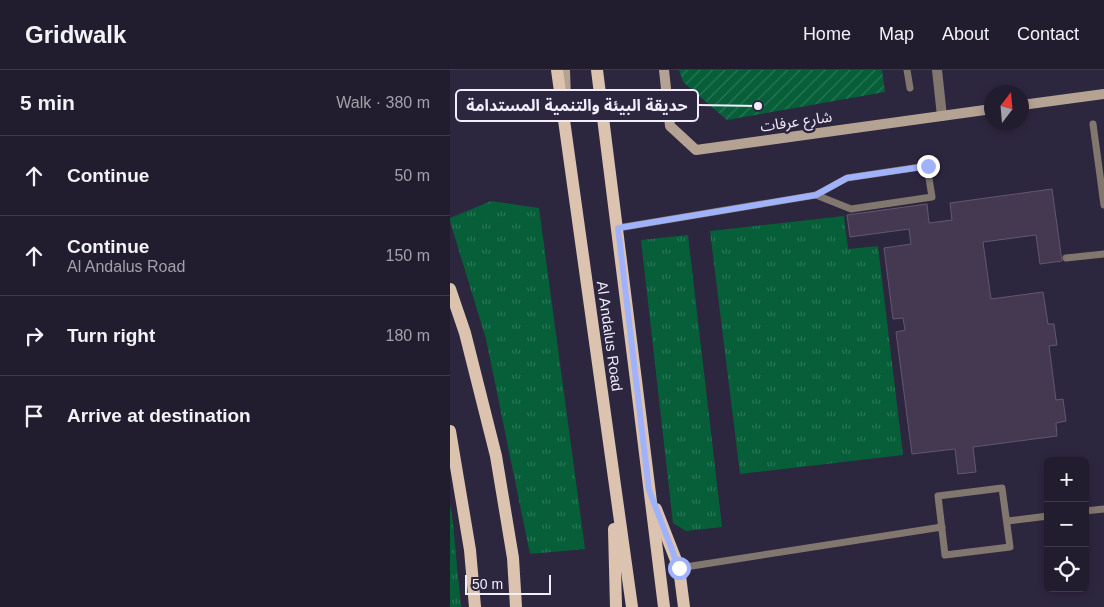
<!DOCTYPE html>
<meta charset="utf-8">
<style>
body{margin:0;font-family:Arial,"Noto Sans Arabic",sans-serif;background:#2e293b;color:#f1f3f6}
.controls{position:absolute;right:15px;bottom:15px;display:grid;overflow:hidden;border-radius:8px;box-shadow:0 2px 8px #0003}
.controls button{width:45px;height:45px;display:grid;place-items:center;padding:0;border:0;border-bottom:1px solid #3f3a4b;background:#221c2f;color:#f1f3f6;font:25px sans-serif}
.compass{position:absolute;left:534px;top:15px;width:45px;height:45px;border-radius:50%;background:#221c2f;box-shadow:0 2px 8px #0003;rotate:16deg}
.scale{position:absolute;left:15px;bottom:12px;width:86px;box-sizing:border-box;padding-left:5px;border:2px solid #f2eefe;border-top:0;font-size:14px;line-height:18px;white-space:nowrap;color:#f2eefe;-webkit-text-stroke:4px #2d263f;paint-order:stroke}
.stop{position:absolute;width:15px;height:15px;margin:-11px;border:4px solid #a1b2fd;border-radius:50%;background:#fff}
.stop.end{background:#a1b2fd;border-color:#fff;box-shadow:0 1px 5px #0008}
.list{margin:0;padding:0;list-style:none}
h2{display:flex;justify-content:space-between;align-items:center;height:65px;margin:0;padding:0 20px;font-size:21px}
h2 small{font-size:16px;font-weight:400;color:#a2a1aa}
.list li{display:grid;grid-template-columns:32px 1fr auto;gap:15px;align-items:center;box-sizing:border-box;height:80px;padding:0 20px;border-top:1px solid #3f3a4b}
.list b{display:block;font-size:19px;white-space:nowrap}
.list p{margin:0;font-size:16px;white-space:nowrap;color:#a2a1aa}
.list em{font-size:16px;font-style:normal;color:#a2a1aa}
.icon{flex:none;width:28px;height:28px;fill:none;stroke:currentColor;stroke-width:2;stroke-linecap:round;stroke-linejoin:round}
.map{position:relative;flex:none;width:654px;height:537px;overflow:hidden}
header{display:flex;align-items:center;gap:30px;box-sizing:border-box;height:70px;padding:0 25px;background:#221c2f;border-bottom:1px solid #3f3a4b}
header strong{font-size:24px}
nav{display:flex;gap:28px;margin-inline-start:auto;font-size:18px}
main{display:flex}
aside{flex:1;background:#221c2f}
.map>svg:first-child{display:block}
.grass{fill:url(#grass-tufts)}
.garden{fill:url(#garden-furrows)}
.building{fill:#453951;stroke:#635771}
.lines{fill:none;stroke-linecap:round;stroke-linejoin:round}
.lane{stroke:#82776e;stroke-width:7}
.street{stroke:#82776e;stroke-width:10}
.secondary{stroke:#b4a293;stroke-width:10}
.primary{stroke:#dbc3b0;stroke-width:12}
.route{stroke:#a1b2fd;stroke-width:6}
.labels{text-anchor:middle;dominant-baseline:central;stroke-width:5;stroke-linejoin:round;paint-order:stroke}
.street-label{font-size:15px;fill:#f2eefe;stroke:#2d263f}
.leader{fill:none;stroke:#f2eefe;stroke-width:2}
.callout-dot{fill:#f2eefe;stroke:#2d263f;stroke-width:2}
.callout{fill:#2d263f;stroke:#f2eefe;stroke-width:2}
.callout-label{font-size:16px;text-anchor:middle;font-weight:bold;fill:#f2eefe}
</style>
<header>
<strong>Gridwalk</strong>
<nav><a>Home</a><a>Map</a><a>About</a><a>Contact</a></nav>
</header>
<main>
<aside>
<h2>5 min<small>Walk · 380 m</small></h2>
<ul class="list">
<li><svg class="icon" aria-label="ahead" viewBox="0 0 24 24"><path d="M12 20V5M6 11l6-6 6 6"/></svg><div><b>Continue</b></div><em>50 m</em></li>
<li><svg class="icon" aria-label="ahead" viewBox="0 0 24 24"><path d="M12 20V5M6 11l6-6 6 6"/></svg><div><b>Continue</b><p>Al Andalus Road</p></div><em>150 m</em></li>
<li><svg class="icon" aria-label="right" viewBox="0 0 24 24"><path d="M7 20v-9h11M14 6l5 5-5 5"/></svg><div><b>Turn right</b></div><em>180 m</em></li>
<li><svg class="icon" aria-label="arrive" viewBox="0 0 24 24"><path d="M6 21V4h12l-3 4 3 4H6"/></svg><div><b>Arrive at destination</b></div></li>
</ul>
</aside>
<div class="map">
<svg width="654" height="537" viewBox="0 0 654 537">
<defs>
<pattern id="grass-tufts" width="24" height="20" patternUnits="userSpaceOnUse" patternTransform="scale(1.25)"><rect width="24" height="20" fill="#065f39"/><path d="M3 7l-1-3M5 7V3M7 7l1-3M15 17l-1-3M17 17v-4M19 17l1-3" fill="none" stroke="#2b7657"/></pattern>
<pattern id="garden-furrows" width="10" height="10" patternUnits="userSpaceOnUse" patternTransform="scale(1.25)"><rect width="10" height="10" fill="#065f39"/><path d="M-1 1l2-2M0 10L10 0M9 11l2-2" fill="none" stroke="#2b7657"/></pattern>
</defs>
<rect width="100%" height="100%" fill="#2d263f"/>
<g class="grass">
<path d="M41,131L89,138L135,479L80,484L36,269L0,151V148Z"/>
<path d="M394,146L398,179L428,176L453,385L290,404L260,161Z"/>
<path d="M238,165L272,457L236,461L223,453L191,170Z"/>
<path d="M0,435L2,444L11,537H0Z"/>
</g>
<path class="garden" d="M229,0H432L435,22L277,50L233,12Z"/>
<path class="building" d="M602,119L612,191L590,194L586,165L533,172L541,229L593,222L598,254H604L607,275L599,276L606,330L613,329L616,351L606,353L607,366L523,377L526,402L508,404L505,379L462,384L446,262L455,260L453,248L443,249L434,178L461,174L459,159L400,167L397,145L477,134L479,153L502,150L500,133Z"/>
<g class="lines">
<g class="lane">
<path d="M457,0L460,18"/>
<path d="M643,54L654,135"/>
<path d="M477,96L482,127L401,139L366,125L397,108Z"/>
<path d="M168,158L366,125"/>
<path d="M616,188L654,184"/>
<path d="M552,418L560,477L495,485L488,426Z"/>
<path d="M635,441L654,439"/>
<path d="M557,451L598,446"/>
<path d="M229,498L492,457"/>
</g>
<path class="street" d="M487,0L492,46"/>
<g class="secondary">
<path d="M115,0L116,29"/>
<path d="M214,0L220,56L246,80L542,39"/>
<path d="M572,35L654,24"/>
</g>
<g class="primary">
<path d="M107,0L182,537"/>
<path d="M147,0C171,179 191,358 214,537"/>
<path d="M0,219L15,263L46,386L63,488L66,537"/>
<path d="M0,361L20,480L25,537"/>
<path d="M206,439L229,498L234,537"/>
<path d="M164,459L166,537"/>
</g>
</g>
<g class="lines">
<path class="route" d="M229,498L199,420L168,158L366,125L397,108L478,96"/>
</g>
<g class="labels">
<g class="street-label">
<text transform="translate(346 51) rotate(-8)">شارع عرفات</text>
<text transform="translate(160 266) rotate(82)">Al Andalus Road</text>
</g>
</g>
<path class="leader" d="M308 36L248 35"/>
<circle class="callout-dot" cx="308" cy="36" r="5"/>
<rect class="callout" x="6" y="20" width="242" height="31" rx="5"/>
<g class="callout-label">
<text x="127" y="41">حديقة البيئة والتنمية المستدامة</text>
</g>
</svg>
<div class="controls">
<button>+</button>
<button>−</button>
<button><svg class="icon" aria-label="locate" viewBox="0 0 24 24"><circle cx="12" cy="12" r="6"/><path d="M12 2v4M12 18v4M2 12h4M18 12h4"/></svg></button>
</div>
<svg class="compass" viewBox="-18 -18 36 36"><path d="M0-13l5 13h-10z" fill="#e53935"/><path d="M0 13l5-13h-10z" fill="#a2a1aa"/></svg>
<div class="scale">50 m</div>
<div class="stop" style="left:229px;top:498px"></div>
<div class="stop end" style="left:478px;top:96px"></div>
</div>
</main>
